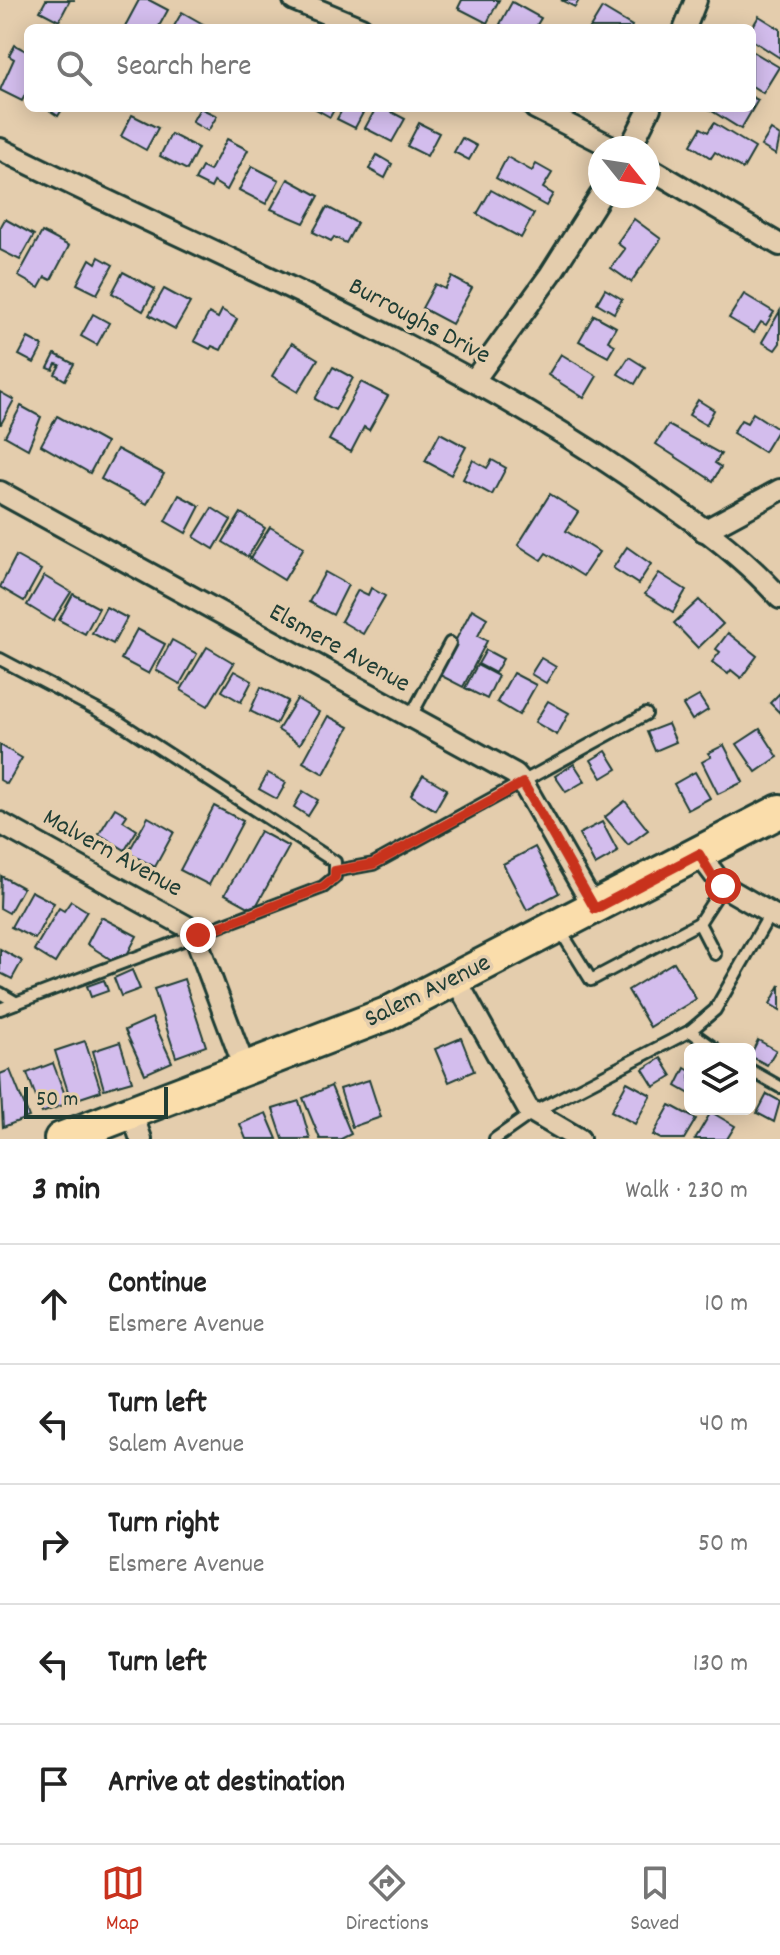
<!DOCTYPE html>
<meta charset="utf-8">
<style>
body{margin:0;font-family:Dekko,sans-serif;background:#f2f2f2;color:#222}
.controls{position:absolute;right:24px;bottom:24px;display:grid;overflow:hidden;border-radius:12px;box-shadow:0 4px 20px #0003}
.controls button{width:72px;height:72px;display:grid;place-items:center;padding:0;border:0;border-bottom:2px solid #e0e0e0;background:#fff;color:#222;font:40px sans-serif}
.compass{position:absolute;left:588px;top:136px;width:72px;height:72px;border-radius:50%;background:#fff;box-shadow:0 4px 20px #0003;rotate:120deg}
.scale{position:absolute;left:24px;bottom:20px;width:144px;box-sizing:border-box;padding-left:8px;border:4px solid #1f3d34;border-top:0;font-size:22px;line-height:28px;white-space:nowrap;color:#1f3d34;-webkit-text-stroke:6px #e4cdad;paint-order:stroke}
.stop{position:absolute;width:24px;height:24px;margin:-18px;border:6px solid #c8321e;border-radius:50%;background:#fff}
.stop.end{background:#c8321e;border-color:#fff;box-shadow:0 2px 8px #0008}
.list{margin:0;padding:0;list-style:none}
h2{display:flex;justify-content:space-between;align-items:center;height:104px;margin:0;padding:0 32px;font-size:34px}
h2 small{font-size:26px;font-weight:400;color:#767676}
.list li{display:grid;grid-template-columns:52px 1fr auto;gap:24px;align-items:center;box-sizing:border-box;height:120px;padding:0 32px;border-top:2px solid #e0e0e0}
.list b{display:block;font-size:30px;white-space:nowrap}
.list p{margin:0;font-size:26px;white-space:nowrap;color:#767676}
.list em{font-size:26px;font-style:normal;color:#767676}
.icon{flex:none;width:44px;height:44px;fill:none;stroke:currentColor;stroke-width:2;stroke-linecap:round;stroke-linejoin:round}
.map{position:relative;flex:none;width:780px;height:1139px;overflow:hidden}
.search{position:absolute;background:#fff;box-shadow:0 4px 20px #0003;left:24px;right:24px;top:24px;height:88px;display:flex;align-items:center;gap:20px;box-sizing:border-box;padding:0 28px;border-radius:12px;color:#767676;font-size:30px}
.sheet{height:704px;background:#fff}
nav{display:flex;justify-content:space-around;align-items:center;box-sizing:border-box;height:112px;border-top:2px solid #e0e0e0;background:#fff;font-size:22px;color:#767676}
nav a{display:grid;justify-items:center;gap:4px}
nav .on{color:#c8321e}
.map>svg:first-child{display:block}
.building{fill:#d3bded;stroke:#1f3d34;stroke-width:2}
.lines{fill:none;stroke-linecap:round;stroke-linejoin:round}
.service-casing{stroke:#1f3d34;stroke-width:16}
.minor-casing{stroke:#1f3d34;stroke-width:26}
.primary-casing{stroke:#1f3d34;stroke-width:38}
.service{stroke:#e4cdad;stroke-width:10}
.minor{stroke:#e4cdad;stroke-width:20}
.primary{stroke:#faddab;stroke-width:32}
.route{stroke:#c8321e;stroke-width:10}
.labels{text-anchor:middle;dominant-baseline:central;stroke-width:7;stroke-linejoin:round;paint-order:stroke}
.street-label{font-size:26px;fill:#1f3d34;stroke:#e4cdad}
</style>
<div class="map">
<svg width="780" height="1139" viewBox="0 0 780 1139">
<rect width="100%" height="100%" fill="#e4cdad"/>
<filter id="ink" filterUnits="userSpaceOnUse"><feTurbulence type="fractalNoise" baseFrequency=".0125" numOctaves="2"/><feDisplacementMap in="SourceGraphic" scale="16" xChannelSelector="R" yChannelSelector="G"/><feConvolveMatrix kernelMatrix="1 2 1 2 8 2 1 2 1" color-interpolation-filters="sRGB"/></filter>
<g filter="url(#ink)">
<g class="building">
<path d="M46,0H75H70L59,21L40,11Z"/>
<path d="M139,0H149L168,10L158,28H124Z"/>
<path d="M462,0H499L487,23L458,8Z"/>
<path d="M561,0H579L575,7Z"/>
<path d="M512,2L541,18L535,28H507L500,24Z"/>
<path d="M602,8L632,26L631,28H590Z"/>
<path d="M182,12L210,28H173Z"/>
<path d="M759,16L780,29V58L752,40V28Z"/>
<path d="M15,45L28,52V89L22,101L0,90L14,59L9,56Z"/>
<path d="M752,51L779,67L763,93L752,86Z"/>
<path d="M752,97L758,100L741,129L712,111L752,108Z"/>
<path d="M46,108H63L58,116Z"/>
<path d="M200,108L217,116L208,131L192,122Z"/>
<path d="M314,108H335L330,117Z"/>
<path d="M343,108L365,109L355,128L337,119Z"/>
<path d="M376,108H384L405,119L392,142L365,128Z"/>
<path d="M132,115L158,128L146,150L121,136Z"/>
<path d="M419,123L439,133L427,156L407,146Z"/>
<path d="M714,123L755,148L743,169L715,152L711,158L691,145L701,128L708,132Z"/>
<path d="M771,130L780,136L776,155L761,146Z"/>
<path d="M171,134L198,148L187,170L160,156Z"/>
<path d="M462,138L477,146L469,160L454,152Z"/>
<path d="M227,139L248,150L227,190L214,182L211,188L195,180L202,167L210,171Z"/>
<path d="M377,155L392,164L385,178L369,169Z"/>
<path d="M507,157L532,171L536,164L552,173L543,188L553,194L546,206L496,178Z"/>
<path d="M252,166L279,180L266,204L239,190Z"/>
<path d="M288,179L319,196L304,223L271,209Z"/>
<path d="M491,190L534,214L521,238L477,214Z"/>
<path d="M327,207L357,223L346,243L334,237L331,241L313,232Z"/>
<path d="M5,219L34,235L20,260L0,250V228Z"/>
<path d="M634,219L661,239L631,282L611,268L625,249L617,243Z"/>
<path d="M42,232L69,246L51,280L45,277L39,288L18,276Z"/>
<path d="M99,257L113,265L97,294L77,284L90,259L96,263Z"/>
<path d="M123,272L155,289L143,311L112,293Z"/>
<path d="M452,277L472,288L452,324L422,308L435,284L445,289Z"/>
<path d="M164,289L190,303L175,329L149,315Z"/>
<path d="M605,289L622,299L614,313L597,303Z"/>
<path d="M744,294L774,312L766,325L761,322L754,333L729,318Z"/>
<path d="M222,310L237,319L221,350L212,346L210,349L194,341L209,313L218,318Z"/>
<path d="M780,311V343L775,350L762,342Z"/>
<path d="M93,314L109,323L97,345L81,336Z"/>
<path d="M594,315L616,327L608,341L615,345L608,357L579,341Z"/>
<path d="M28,338L43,346L34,363L19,355Z"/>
<path d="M292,343L318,359L298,392L272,376Z"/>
<path d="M55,354L74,364L65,380L55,374L60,365L56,364L53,370L48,368Z"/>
<path d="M561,354L597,376L584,398L548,375Z"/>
<path d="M629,357L645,367L635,384L618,374Z"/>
<path d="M333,367L353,378L335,410L315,399Z"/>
<path d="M361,382L388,396L369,430L364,427L351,452L329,440Z"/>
<path d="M0,392L14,400L1,424H0Z"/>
<path d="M698,400L714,410L706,425L689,415Z"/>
<path d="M21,406L41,417L28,449L5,436Z"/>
<path d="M753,413L778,429L764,452L733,433L741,420L747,423Z"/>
<path d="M57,416L106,443L90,473L41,445Z"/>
<path d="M668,425L721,454L715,463L721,467L713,481L656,444Z"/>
<path d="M440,433L466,447L451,475L425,461Z"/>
<path d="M117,449L164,474L147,504L101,479Z"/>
<path d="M473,460L487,468L492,460L506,468L492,495L463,479Z"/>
<path d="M550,494L578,512L566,531L599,552L583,576L546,553L541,560L518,545Z"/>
<path d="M179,495L200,506L186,533L165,521Z"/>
<path d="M212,508L231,520L214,549L194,537Z"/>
<path d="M241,513L265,528L248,557L223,542Z"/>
<path d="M270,527L304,547L284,580L250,559Z"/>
<path d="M627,547L651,564L638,584L613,568Z"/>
<path d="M16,556L41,570L24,601L0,587Z"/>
<path d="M325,572L348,585L333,615L309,602Z"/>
<path d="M659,573L686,590L673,612L645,594Z"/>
<path d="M44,576L71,592L53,621L27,605Z"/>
<path d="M371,588L385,596L363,634L341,621L358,590L368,595Z"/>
<path d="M73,594L99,608L85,634L59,620Z"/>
<path d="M699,600L723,624L698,648L674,623Z"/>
<path d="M106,607L127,618L113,644L92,633Z"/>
<path d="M472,609L487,618L478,636L487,641L463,687L438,674Z"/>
<path d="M137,629L165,644L149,674L121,659Z"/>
<path d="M728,633L757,656L741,678L731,670L728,674L712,662L720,652L716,649Z"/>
<path d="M172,640L197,654L180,684L156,670Z"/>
<path d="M207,647L234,663L208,706L181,690Z"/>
<path d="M486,650L503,659L495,673L478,664Z"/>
<path d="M541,658L556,667L546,683L531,674Z"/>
<path d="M477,665L498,676L487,699L465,688Z"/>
<path d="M234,671L252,681L241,702L222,691Z"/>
<path d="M513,673L536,685L519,715L497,702Z"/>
<path d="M261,687L288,701L276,724L250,711Z"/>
<path d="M780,693V713L770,703Z"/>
<path d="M699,696L708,710L692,720L683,705Z"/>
<path d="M297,699L319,712L300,744L278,730Z"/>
<path d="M548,701L569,713L557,735L535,722Z"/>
<path d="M328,716L349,727L324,774L303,762Z"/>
<path d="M668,724L676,742L655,751L647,732Z"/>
<path d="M760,729L778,757L756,772L737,744Z"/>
<path d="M0,745L22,758L7,784L0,780Z"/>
<path d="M724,745L743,782L718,794L702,762L711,757L708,753Z"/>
<path d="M606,751L617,769L602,778L591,760Z"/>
<path d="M574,764L585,781L566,792L555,776Z"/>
<path d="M695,772L710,798L688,810L674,784Z"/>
<path d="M268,773L286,783L277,799L259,789Z"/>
<path d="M423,775L447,789L435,810L411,795Z"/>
<path d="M303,791L318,800L308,816L294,807Z"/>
<path d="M625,801L648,830L628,845L605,817Z"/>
<path d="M214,806L243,821L209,885L180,870Z"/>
<path d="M115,808L127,815L123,821L137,830L125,850L99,834Z"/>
<path d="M148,817L174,832L155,867L128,853Z"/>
<path d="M602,822L618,852L595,865L579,834Z"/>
<path d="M260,831L289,847L254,910L225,894Z"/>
<path d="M535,847L559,893L527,910L503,864Z"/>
<path d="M1,876L23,888L9,913L0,908Z"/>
<path d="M31,891L54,903L35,939L11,927Z"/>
<path d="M71,901L87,911L55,963L34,950L59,908L64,911Z"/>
<path d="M101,917L137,936L121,966L87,944Z"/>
<path d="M0,949L22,961L12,979L0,973Z"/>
<path d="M674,962L696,999L650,1027L628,990Z"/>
<path d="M132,970L140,989L121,996L114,978Z"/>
<path d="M184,979L206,1046L176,1057L154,989Z"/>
<path d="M104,980L108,991L91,997L87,986Z"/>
<path d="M780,985V1010L770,1004Z"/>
<path d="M152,1018L172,1062L145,1074L125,1030Z"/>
<path d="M461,1038L474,1071L449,1082L435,1049Z"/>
<path d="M758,1040L776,1050L767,1065L750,1056Z"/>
<path d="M85,1041L101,1091L71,1101L55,1051Z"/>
<path d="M120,1042L132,1081L104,1089L93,1051Z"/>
<path d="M661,1058L672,1076L654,1087L643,1069Z"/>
<path d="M53,1063L68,1103L42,1113L27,1073Z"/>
<path d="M685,1068L690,1071V1094L676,1086Z"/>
<path d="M10,1070L29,1117L3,1127L0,1074Z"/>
<path d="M369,1080L381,1117L352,1127L340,1089Z"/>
<path d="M627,1082L651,1095L635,1124L611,1111Z"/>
<path d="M331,1086L351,1134L341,1139H320L303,1098Z"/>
<path d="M767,1094L780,1101L774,1122L757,1113Z"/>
<path d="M299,1101L310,1139H283L273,1109Z"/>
<path d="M670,1105L696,1119L684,1139H661L653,1135Z"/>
<path d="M711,1112L735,1126L727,1139H695Z"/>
<path d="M266,1113L277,1139H246L240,1124Z"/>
</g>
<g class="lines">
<g class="service-casing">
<g id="service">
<path d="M0,659L116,720L335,862V877L323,887L0,1009"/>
<path d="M410,718L450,643"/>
<path d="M335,871L373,864L646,714"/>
<path d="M699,923L715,954"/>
<path d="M560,930L591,980L699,923L723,886"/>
<path d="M0,993L17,1003"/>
<path d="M690,1031L715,1049"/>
<path d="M750,1070L780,1087"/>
<path d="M495,1139L532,1113L690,1031L715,1010L770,914"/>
</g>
</g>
<g class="minor-casing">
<g id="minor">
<path d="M294,0L361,28"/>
<path d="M685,28L696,0"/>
<path d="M535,108L614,148"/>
<path d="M630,148L650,108"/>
<path d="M0,149C210,254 428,340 624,473C678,510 737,549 780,598"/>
<path d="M648,167L780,245"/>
<path d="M475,379L550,275L600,196"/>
<path d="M0,492L515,774L523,783L595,909"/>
<path d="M704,531L780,490"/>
<path d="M0,823L193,930L245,1069"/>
<path d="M699,854L723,886L780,919"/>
<path d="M456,980L528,1109L579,1139"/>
<path d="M132,1114L141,1139"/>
</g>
</g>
<g class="primary-casing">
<path id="primary" d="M61,1139L387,1014L780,811"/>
</g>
<use href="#service" class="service"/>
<use href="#minor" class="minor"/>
<use href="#primary" class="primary"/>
</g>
</g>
<g class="lines" filter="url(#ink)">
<path class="route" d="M198,935L323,887L335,877V871L373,864L523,783L595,909L699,854L714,879L723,886"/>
</g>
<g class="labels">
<g class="street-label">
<text transform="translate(419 322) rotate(28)">Burroughs Drive</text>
<text transform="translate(339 649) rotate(29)">Elsmere Avenue</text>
<text transform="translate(112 854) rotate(29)">Malvern Avenue</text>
<text transform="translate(428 992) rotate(-26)">Salem Avenue</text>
</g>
</g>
</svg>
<div class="controls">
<button><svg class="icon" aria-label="layers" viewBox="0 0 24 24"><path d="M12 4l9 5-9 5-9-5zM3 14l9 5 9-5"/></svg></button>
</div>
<svg class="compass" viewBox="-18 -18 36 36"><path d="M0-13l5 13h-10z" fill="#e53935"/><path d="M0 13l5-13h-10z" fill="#767676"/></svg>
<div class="scale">50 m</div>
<div class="stop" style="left:723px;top:886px"></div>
<div class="stop end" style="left:198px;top:935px"></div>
<div class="search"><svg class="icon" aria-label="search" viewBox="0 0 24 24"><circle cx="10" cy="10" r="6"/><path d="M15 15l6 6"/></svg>Search here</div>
</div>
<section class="sheet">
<h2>3 min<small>Walk · 230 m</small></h2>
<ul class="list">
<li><svg class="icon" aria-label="ahead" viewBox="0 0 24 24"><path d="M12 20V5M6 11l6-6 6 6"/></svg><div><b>Continue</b><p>Elsmere Avenue</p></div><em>10 m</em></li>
<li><svg class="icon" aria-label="left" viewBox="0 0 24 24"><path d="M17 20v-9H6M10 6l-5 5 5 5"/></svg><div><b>Turn left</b><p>Salem Avenue</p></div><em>40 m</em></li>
<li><svg class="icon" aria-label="right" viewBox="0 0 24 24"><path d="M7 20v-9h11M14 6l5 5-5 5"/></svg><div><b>Turn right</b><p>Elsmere Avenue</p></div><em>50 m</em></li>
<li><svg class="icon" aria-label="left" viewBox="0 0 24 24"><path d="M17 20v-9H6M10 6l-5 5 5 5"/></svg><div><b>Turn left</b></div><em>130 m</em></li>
<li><svg class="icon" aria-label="arrive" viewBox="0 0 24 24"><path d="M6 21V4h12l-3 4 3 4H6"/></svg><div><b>Arrive at destination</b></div></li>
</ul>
</section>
<nav>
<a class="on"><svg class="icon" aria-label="map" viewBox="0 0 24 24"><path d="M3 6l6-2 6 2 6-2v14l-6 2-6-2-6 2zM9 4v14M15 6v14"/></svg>Map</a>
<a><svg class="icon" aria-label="directions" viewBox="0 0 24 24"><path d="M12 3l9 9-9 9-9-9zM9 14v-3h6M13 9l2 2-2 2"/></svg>Directions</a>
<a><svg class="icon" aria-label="saved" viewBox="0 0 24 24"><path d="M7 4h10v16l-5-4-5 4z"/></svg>Saved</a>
</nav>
